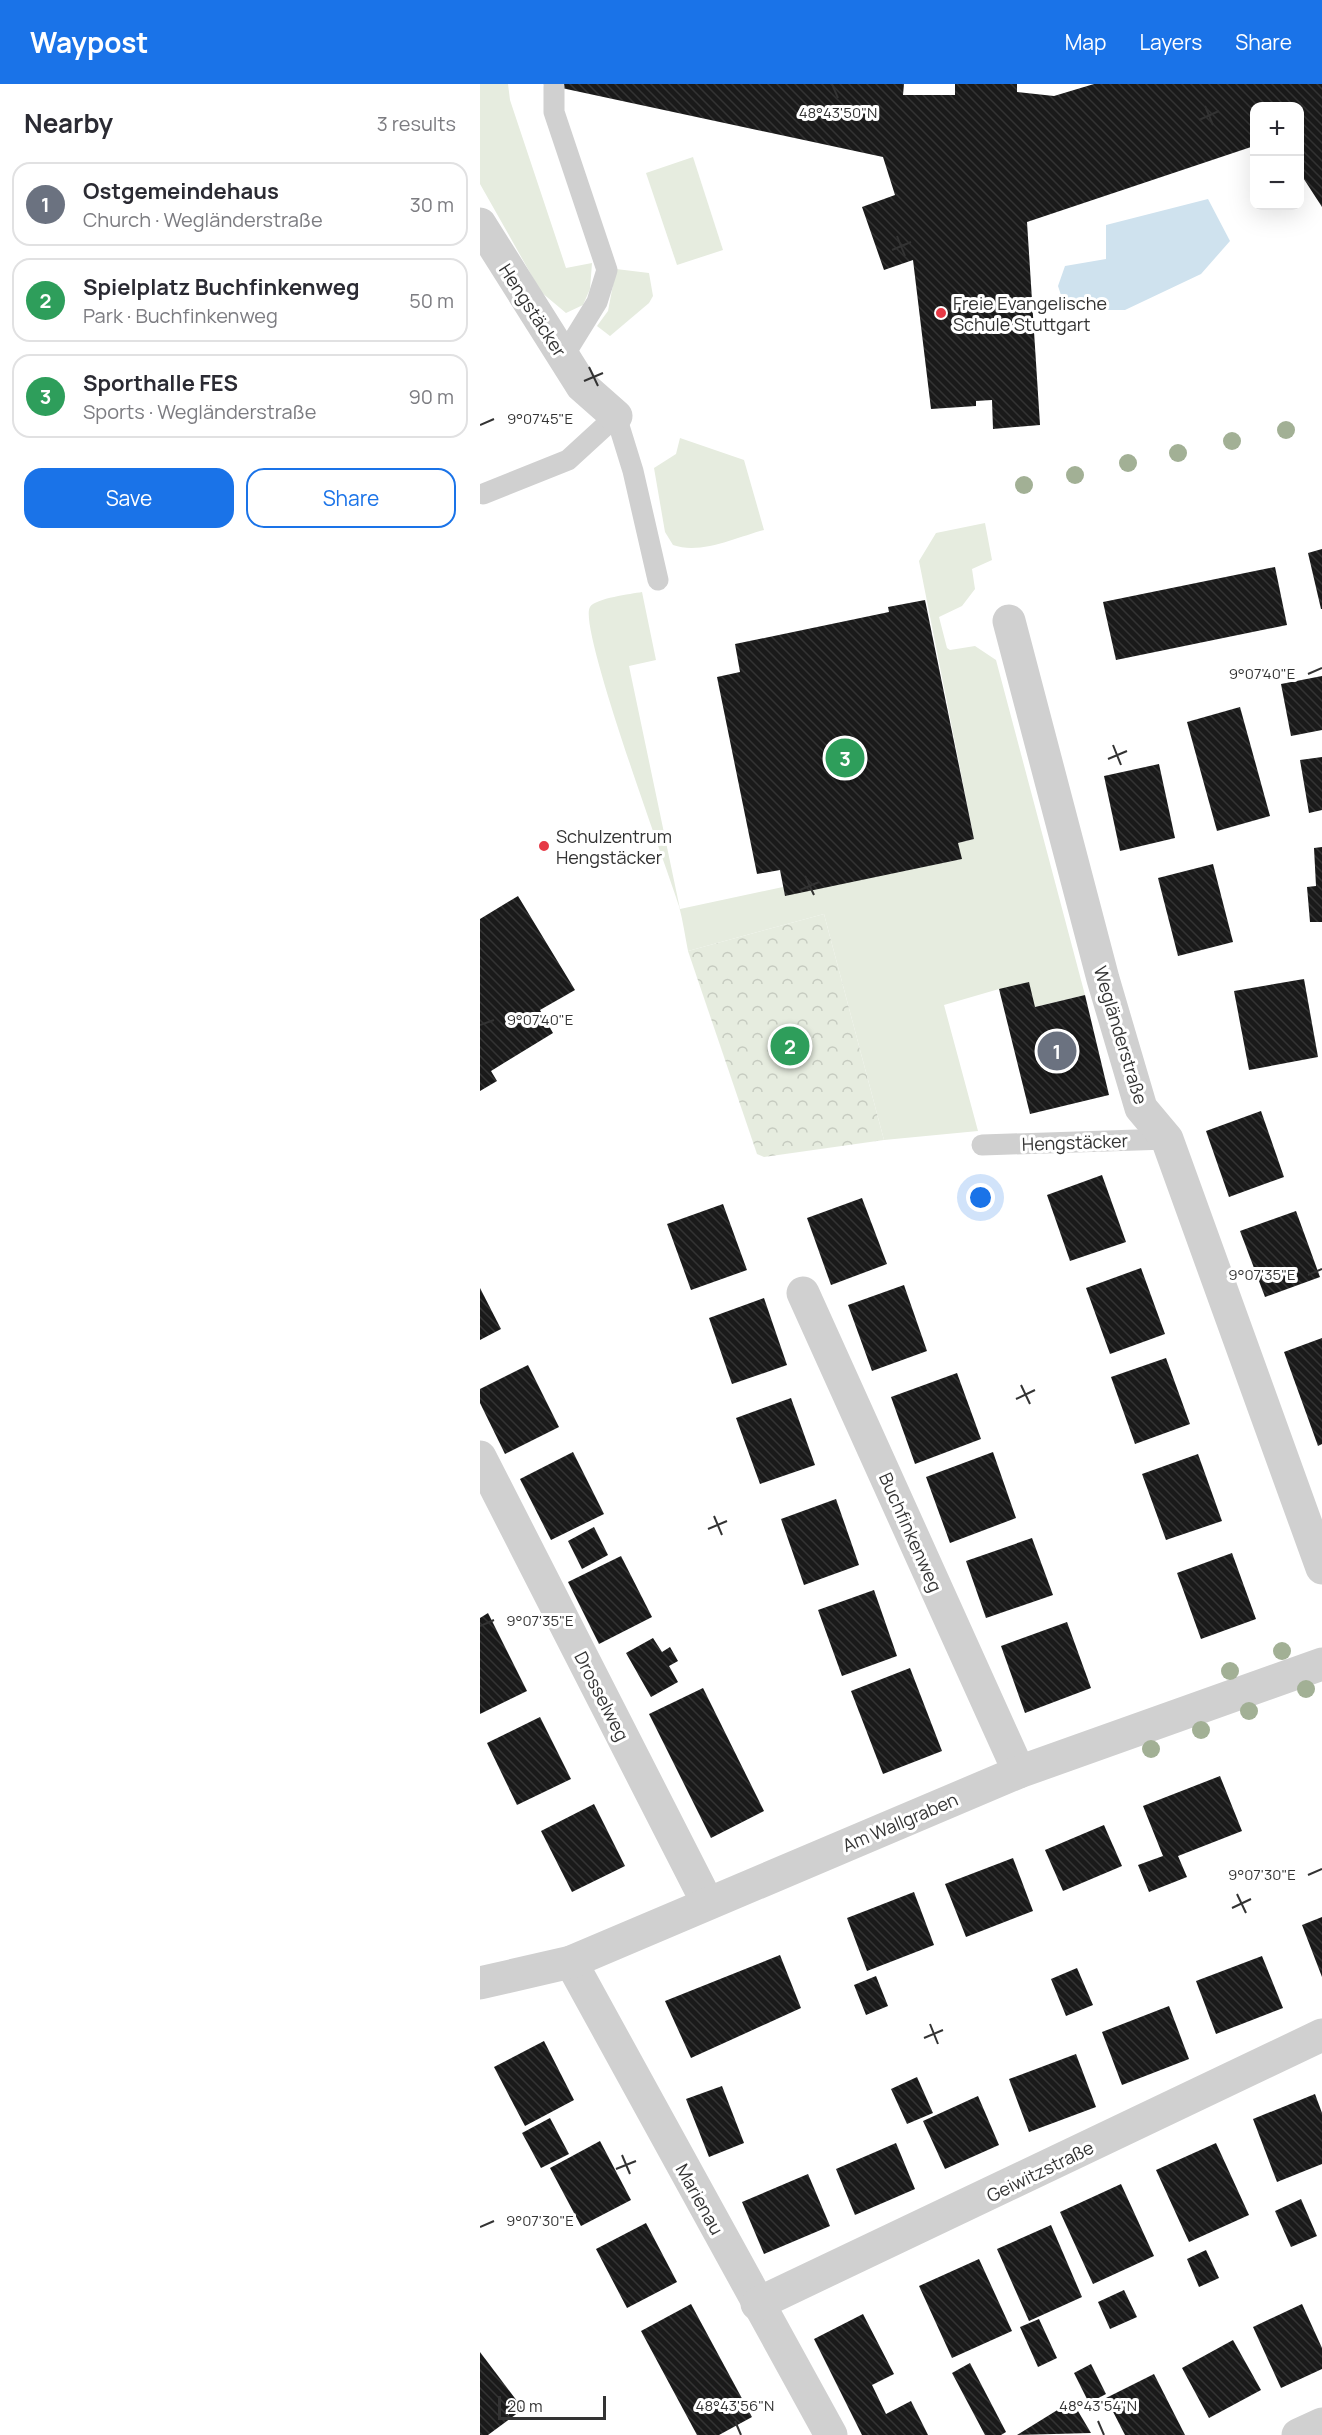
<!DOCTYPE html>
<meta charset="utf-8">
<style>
body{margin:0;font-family:Manrope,sans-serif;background:#f2f2f3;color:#2b2b33}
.controls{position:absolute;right:18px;top:18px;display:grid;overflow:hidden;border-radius:12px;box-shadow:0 6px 24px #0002}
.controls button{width:54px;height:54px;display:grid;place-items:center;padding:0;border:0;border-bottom:2px solid #e1e1e2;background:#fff;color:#2b2b33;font:30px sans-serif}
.scale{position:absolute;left:18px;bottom:15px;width:108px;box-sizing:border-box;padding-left:6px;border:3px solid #333;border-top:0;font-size:16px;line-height:21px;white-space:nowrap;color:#333;-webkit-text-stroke:4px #fff;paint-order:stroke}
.you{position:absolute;left:501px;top:1114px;width:21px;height:21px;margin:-15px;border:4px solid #fff;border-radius:50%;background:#1a73e8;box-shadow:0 0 0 9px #1a73e833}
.badge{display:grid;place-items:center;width:39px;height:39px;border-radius:50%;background:#1a73e8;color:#fff;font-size:20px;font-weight:700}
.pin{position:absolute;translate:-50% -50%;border:3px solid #fff;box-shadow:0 2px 6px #0006}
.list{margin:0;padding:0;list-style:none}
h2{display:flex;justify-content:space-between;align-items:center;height:78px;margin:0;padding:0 24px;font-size:26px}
h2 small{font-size:20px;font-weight:400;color:#7c7c81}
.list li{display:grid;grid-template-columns:39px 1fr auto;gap:18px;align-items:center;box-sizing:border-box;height:84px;margin:0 12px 12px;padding:0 12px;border:2px solid #e1e1e2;border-radius:18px}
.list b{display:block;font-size:22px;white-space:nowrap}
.list p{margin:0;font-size:20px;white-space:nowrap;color:#7c7c81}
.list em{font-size:20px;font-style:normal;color:#7c7c81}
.actions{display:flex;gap:12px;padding:18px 24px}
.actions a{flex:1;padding:14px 0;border:2px solid #1a73e8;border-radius:18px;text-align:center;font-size:21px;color:#1a73e8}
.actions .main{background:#1a73e8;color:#fff}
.map{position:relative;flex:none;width:842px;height:2351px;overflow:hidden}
header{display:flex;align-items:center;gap:36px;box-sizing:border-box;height:84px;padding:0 30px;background:#1a73e8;color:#fff}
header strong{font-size:28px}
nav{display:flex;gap:33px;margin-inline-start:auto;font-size:21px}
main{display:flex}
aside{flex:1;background:#fff}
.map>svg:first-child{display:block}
.green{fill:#e6ecdf}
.park{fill:url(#park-crowns)}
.water{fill:#cfe2ee}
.building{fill:url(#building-back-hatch)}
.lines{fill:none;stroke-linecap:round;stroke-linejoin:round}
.lane{stroke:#d0d0d0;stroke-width:21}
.street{stroke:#d0d0d0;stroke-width:33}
.tree{fill:#a2b095}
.ticks{fill:none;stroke:#333;stroke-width:2}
.poi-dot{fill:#e63946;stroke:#fff;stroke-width:2}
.labels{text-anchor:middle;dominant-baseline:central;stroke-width:6;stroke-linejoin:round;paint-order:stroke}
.poi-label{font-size:18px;fill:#333;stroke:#fff;text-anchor:start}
.street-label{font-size:18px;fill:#333;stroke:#fff}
.ticks-label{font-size:15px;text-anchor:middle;fill:#333;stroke:#fff;stroke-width:6;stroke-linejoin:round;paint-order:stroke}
</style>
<header>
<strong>Waypost</strong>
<nav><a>Map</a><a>Layers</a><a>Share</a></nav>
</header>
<main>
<aside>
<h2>Nearby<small>3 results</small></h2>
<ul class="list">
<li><span class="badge" style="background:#6b7280">1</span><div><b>Ostgemeindehaus</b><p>Church · Wegländerstraße</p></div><em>30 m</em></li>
<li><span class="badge" style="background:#2e9e5b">2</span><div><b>Spielplatz Buchfinkenweg</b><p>Park · Buchfinkenweg</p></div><em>50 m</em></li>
<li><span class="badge" style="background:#2e9e5b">3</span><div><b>Sporthalle FES</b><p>Sports · Wegländerstraße</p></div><em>90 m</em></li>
</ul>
<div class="actions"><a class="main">Save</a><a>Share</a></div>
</aside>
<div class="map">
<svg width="842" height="2351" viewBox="0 0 842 2351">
<defs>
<pattern id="park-crowns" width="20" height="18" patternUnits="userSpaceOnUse" patternTransform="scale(1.5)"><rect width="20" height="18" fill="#e6ecdf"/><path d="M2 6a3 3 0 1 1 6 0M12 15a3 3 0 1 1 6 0" fill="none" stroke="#c6cbc0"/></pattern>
<pattern id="building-back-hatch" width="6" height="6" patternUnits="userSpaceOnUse" patternTransform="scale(1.5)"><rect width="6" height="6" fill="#1a1a1a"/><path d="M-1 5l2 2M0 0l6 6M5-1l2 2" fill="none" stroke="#333"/></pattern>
</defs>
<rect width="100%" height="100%" fill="#fff"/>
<g class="green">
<path d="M0,0H28L30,16L86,184L112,179L110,205L103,221L86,229L61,208L0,100Z"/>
<path d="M213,73L243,166L197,181L166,89Z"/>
<path d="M136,185L169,189L173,212L169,219L130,252L117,242L128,227Z"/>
<path d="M200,354L264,376L284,446C257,453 221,471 193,461L185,448L174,384L196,370Z"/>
<path d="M505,439L512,476L492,485L495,505L482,522L459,533L467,564L470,566L495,562L516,576L605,911L555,923L519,905L464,921L498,1047L404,1056L344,830L208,867C205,852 203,837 199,822C187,784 97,542 110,523C116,514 151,510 162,508L176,576L149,582L200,825L303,803L305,811L481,775L478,759L494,755L439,477L456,449Z"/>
</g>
<path class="park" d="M344,830L404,1056L284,1073L277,1070L208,867Z"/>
<path class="water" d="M728,115L750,157L721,190L645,226H586L578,202L585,182L626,175V141Z"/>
<g class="building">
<path d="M63,0H424L423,11H475V0H537V8L574,12L614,0H842V123L820,89V22H774V62L547,138L560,341L513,345L512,316L496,317V322L451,325L433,176L404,186L382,123L415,111L403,73Z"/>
<path d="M842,465V525H841L828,469Z"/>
<path d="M795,483L807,541L636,576L623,518Z"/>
<path d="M445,516L494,755L478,759L482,775L305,812L300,786L277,790L237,593L260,588L255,560L409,528L408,523Z"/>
<path d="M842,592V646L811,652L801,600Z"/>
<path d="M760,623L790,732L737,747L707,638Z"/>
<path d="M842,673V726L829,729L820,676Z"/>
<path d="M679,680L695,754L640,767L624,692Z"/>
<path d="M842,763V838H830L827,803L836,802L834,764Z"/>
<path d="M733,780L753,858L698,872L678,794Z"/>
<path d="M38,812L95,906L60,926L73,949L11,987L17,997L0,1007V835Z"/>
<path d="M824,895L838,973L769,986L754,907Z"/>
<path d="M549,898L555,923L605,911L629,1011L550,1030L519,905Z"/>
<path d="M781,1027L804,1093L749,1113L726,1047Z"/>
<path d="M622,1091L646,1158L590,1177L567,1111Z"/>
<path d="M382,1114L407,1180L351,1201L327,1134Z"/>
<path d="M243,1120L267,1186L211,1206L187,1140Z"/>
<path d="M816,1127L840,1193L785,1213L760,1147Z"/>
<path d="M661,1184L685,1250L630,1270L606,1204Z"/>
<path d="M424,1201L447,1267L392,1287L368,1221Z"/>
<path d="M0,1204L21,1245L0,1256Z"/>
<path d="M284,1214L307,1281L252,1300L229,1234Z"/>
<path d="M842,1254V1360L838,1362L804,1268Z"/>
<path d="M686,1274L710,1340L655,1360L631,1293Z"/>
<path d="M48,1281L79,1343L25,1370L0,1319V1305Z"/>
<path d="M477,1289L501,1355L435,1380L411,1313Z"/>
<path d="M311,1314L335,1381L280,1400L256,1334Z"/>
<path d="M93,1368L124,1430L71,1456L40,1395Z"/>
<path d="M513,1368L536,1434L470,1459L446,1393Z"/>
<path d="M718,1370L742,1437L686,1456L662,1390Z"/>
<path d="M356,1415L379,1481L324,1501L301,1435Z"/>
<path d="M114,1443L128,1471L102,1485L88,1457Z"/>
<path d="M552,1454L573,1511L506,1534L486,1477Z"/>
<path d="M752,1469L776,1535L721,1555L697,1489Z"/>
<path d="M141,1472L172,1533L119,1560L88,1498Z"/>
<path d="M394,1506L417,1572L362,1592L338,1526Z"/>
<path d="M8,1529L47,1607L0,1630V1534Z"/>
<path d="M587,1538L611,1604L545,1629L521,1562Z"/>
<path d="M173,1554L182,1568L190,1563L198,1577L189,1582L198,1598L171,1613L146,1569Z"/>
<path d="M430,1584L462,1667L403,1690L371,1607Z"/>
<path d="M223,1604L284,1727L231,1754L169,1630Z"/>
<path d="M60,1633L91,1695L37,1721L7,1659Z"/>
<path d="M740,1692L762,1747L698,1772L707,1793L669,1808L658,1781L683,1772L663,1722Z"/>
<path d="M114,1720L145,1782L92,1808L61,1747Z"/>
<path d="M624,1741L642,1782L583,1807L565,1766Z"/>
<path d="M533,1774L553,1827L486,1853L465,1800Z"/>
<path d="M434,1808L454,1861L387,1887L367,1834Z"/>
<path d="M842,1833V1893L822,1841Z"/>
<path d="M300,1871L321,1924L211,1974L185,1917Z"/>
<path d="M782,1872L803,1924L736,1950L716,1897Z"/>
<path d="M597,1884L613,1921L586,1932L571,1895Z"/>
<path d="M396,1892L408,1922L386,1931L374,1901Z"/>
<path d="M689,1922L709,1975L642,2001L622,1948Z"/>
<path d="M64,1957L94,2016L45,2042L14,1983Z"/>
<path d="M596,1970L616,2023L549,2048L529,1995Z"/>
<path d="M437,1993L453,2029L427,2040L411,2005Z"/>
<path d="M242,2002L264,2059L229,2073L206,2015Z"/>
<path d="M835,2010L842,2029V2080L797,2098L773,2035Z"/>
<path d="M498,2012L519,2061L465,2085L443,2037Z"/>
<path d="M70,2034L89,2070L61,2084L42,2049Z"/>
<path d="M120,2057L151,2116L101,2142L70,2084Z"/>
<path d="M416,2059L435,2105L375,2131L356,2085Z"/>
<path d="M736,2059L769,2131L709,2158L676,2086Z"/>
<path d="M328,2090L350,2142L284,2170L262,2118Z"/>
<path d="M641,2100L674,2172L613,2200L580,2128Z"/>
<path d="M821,2115L837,2152L811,2163L795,2127Z"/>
<path d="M166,2139L197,2198L147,2224L116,2165Z"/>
<path d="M571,2141L602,2213L549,2237L517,2165Z"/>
<path d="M726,2166L739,2194L719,2203L707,2175Z"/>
<path d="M499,2175L532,2247L472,2274L439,2202Z"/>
<path d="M644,2206L657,2233L630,2245L618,2218Z"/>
<path d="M211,2220L272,2333L239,2351H217L161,2247Z"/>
<path d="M822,2220L842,2264V2285L801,2304L773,2243Z"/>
<path d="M383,2230L414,2290L392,2301L406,2330L431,2317L448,2351H382L334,2255Z"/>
<path d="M559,2235L577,2274L558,2283L540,2243Z"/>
<path d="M753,2256L781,2306L729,2334L702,2284Z"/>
<path d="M0,2268L43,2325L8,2351H0Z"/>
<path d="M490,2279L526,2348L521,2351H505L472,2289Z"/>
<path d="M611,2280L626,2310L609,2319L594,2289Z"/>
<path d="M674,2290L705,2351H645L626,2314Z"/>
<path d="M592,2317L611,2349L537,2351Z"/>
</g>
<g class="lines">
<g class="lane">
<path d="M74,3V28L127,186L117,218L83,273"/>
<path d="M3,410L88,376L136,332L153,387L178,496"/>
<path d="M502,1061L687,1055"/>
</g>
<g class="street">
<path d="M0,140L102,302L136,332"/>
<path d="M529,537L623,895L661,1024L687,1055L842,1484"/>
<path d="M323,1209L539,1688"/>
<path d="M0,1373L227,1818"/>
<path d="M91,1878L351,2351"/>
<path d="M0,1899L91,1878L539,1688L842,1580"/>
<path d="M277,2220L842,1951"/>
<path d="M818,2351L842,2340"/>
</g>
</g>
<g class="tree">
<circle cx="806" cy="346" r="9"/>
<circle cx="752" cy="357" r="9"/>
<circle cx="698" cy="369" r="9"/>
<circle cx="648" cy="379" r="9"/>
<circle cx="595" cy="391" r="9"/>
<circle cx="544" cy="401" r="9"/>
<circle cx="802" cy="1567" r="9"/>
<circle cx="750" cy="1587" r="9"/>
<circle cx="826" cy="1605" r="9"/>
<circle cx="769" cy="1627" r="9"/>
<circle cx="721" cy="1646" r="9"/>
<circle cx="671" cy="1665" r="9"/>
</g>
<path class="ticks" d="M352,0L358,14M725,22L733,41M719,36L739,27M417,152L425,172M412,166L431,158M109,283L118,302M104,297L123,289M0,341L14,335M828,590L842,584M633,661L641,681M628,675L647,667M325,792L334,811M320,806L339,798M0,941L14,936M828,1191L842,1185M541,1301L550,1320M536,1315L555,1306M234,1432L242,1451M228,1445L247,1437M0,1542L14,1536M828,1791L842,1785M757,1810L766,1829M752,1824L771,1815M450,1940L458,1960M444,1954L463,1946M142,2071L150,2090M136,2085L156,2077M0,2143L14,2137M255,2337L261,2351M618,2337L624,2351"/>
<g class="poi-dot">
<circle cx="461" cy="229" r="6"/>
<circle cx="64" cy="762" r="6"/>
</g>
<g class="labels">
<g class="poi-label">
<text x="473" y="219">Freie Evangelische<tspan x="473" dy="21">Schule Stuttgart</tspan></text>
<text x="76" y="752">Schulzentrum<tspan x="76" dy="21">Hengstäcker</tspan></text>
</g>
<g class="street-label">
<text transform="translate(53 226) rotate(57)">Hengstäcker</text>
<text transform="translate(641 951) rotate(73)">Wegländerstraße</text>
<text transform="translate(595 1058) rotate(-2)">Hengstäcker</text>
<text transform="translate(431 1448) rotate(66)">Buchfinkenweg</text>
<text transform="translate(122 1612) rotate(63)">Drosselweg</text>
<text transform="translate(420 1738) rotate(-23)">Am Wallgraben</text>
<text transform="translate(560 2087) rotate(-26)">Geiwitzstraße</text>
<text transform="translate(220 2115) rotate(61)">Marienau</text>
</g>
</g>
<g class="ticks-label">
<text x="358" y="34">48°43'50"N</text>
<text x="60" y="340">9°07'45"E</text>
<text x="782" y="595">9°07'40"E</text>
<text x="60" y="941">9°07'40"E</text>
<text x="782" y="1196">9°07'35"E</text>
<text x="60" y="1542">9°07'35"E</text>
<text x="782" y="1796">9°07'30"E</text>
<text x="60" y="2142">9°07'30"E</text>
<text x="255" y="2327">48°43'56"N</text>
<text x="618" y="2327">48°43'54"N</text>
</g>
</svg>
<div class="controls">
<button>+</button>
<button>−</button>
</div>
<div class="scale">20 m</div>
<div class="you"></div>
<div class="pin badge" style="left:577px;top:967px;background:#6b7280">1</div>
<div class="pin badge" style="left:310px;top:962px;background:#2e9e5b">2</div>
<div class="pin badge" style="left:365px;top:674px;background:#2e9e5b">3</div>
</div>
</main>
